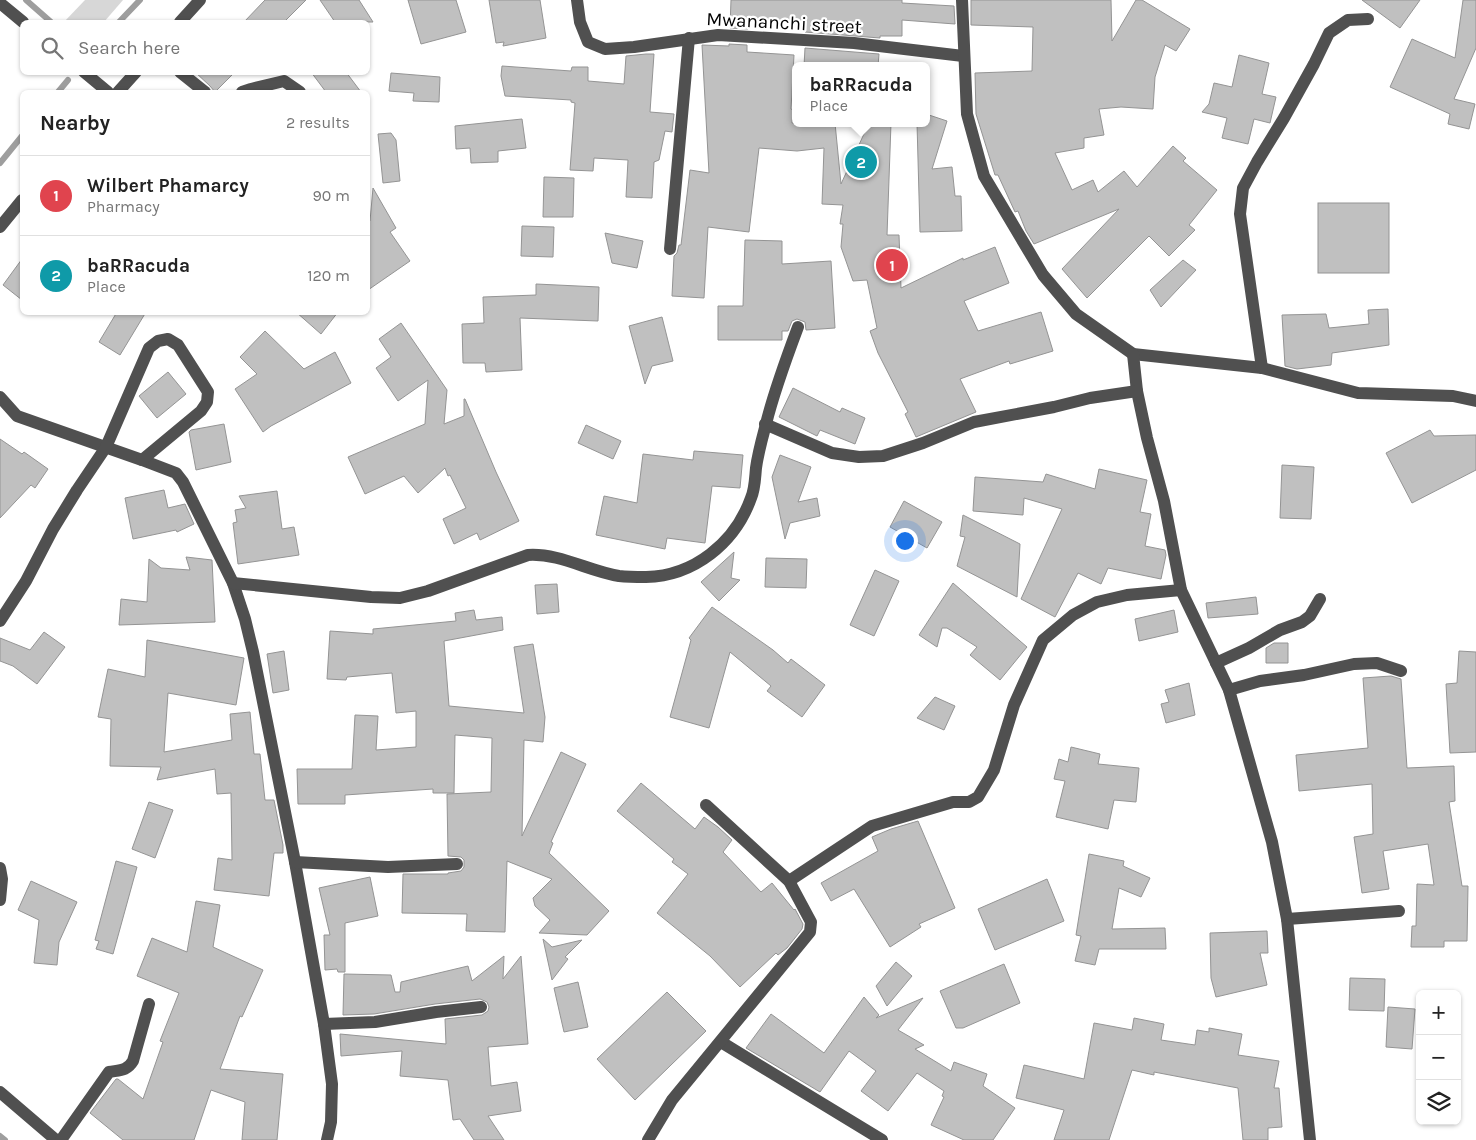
<!DOCTYPE html>
<meta charset="utf-8">
<style>
body{margin:0;font-family:Karla,sans-serif;background:#f2f2f2;color:#222}
.controls{position:absolute;right:15px;bottom:15px;display:grid;overflow:hidden;border-radius:8px;box-shadow:0 1px 4px #0004}
.controls button{width:45px;height:45px;display:grid;place-items:center;padding:0;border:0;border-bottom:1px solid #e0e0e0;background:#fff;color:#222;font:25px sans-serif}
.you{position:absolute;left:904px;top:540px;width:18px;height:18px;margin:-12px;border:4px solid #fff;border-radius:50%;background:#1a73e8;box-shadow:0 0 0 8px #1a73e833}
.badge{display:grid;place-items:center;width:32px;height:32px;border-radius:50%;background:#b45309;color:#fff;font-size:16px;font-weight:700}
.pin{position:absolute;translate:-50% -50%;border:2px solid #fff;box-shadow:0 1px 5px #0006}
.popup{position:absolute;left:792px;top:62px;width:138px;height:65px;box-sizing:border-box;display:grid;place-content:center;border-radius:8px;background:#fff;filter:drop-shadow(0 1px 4px #0005);font-size:16px;white-space:nowrap;color:#767676}
.popup b{font-size:19px;color:#222}
.popup::after{content:'';position:absolute;left:50%;top:100%;margin-left:-10px;border:10px solid transparent;border-top-color:#fff}
.list{margin:0;padding:0;list-style:none}
h2{display:flex;justify-content:space-between;align-items:center;height:65px;margin:0;padding:0 20px;font-size:21px}
h2 small{font-size:16px;font-weight:400;color:#767676}
.list li{display:grid;grid-template-columns:32px 1fr auto;gap:15px;align-items:center;box-sizing:border-box;height:80px;padding:0 20px;border-top:1px solid #e0e0e0}
.list b{display:block;font-size:19px;white-space:nowrap}
.list p{margin:0;font-size:16px;white-space:nowrap;color:#767676}
.list em{font-size:16px;font-style:normal;color:#767676}
.icon{flex:none;width:28px;height:28px;fill:none;stroke:currentColor;stroke-width:2;stroke-linecap:round;stroke-linejoin:round}
.map{position:relative;flex:none;width:1476px;height:1140px;overflow:hidden}
.search{position:absolute;background:#fff;box-shadow:0 1px 4px #0004;left:20px;top:20px;width:350px;height:55px;display:flex;align-items:center;gap:12px;box-sizing:border-box;padding:0 18px;border-radius:8px;color:#767676;font-size:19px}
.panel{position:absolute;background:#fff;box-shadow:0 1px 4px #0004;left:20px;top:90px;width:350px;height:225px;border-radius:8px}
.map>svg:first-child{display:block}
.green{fill:#d7d7d7}
.lines{fill:none;stroke-linecap:round;stroke-linejoin:round}
.stream{stroke:#9e9e9e;stroke-width:6}
.building{fill:#c0c0c0;stroke:#949494}
.minor{stroke:#505050;stroke-width:12}
.labels{text-anchor:middle;dominant-baseline:central;stroke-width:4.5;stroke-linejoin:round;paint-order:stroke}
.street-label{font-size:19px;fill:#000;stroke:#fff}
</style>
<div class="map">
<svg width="1476" height="1140" viewBox="0 0 1476 1140">
<rect width="100%" height="100%" fill="#fff"/>
<path class="green" d="M85,0H123L104,22H64Z"/>
<g class="lines">
<g class="stream">
<path d="M26,0L51,22"/>
<path d="M119,22L140,0"/>
<path d="M58,92L68,80"/>
<path d="M0,163L22,136"/>
<path d="M0,1136L5,1140"/>
</g>
</g>
<g class="building">
<path d="M265,0H306L284,22H244Z"/>
<path d="M320,0H359L373,22H335Z"/>
<path d="M408,0H456L466,32L421,44Z"/>
<path d="M489,0H540L546,38L503,46L504,42L496,43Z"/>
<path d="M731,0H902V3L954,6L955,24L902,20V36H880V38L805,32V22L749,19L748,29L730,28Z"/>
<path d="M971,0H1111L1112,41L1136,0H1142L1190,29L1176,51L1165,45L1155,77L1153,109L1121,107L1099,109L1104,135L1084,138V148L1055,153L1072,190L1093,180L1098,192L1124,171L1137,187L1173,146L1186,158L1183,161L1217,190L1189,225L1195,230L1169,256L1149,236L1087,298L1062,269L1119,209L1034,244L1026,231L1018,211L1015,212L998,175H995L976,114L975,73L1032,71L1033,27L971,25Z"/>
<path d="M1362,0H1420L1400,28Z"/>
<path d="M1463,0H1476V48L1454,99L1475,104L1469,129L1448,124L1450,114L1390,87L1412,39L1455,58Z"/>
<path d="M729,44L747,45V52L794,55L791,109L793,110L792,123H835L841,184L869,123H891L887,235H899L901,288L963,258V260L995,247L1009,283L964,301L978,331L1041,312L1053,351L1010,364L1009,361L960,379L976,412L916,437L905,414L908,412L878,353L870,331L877,328L867,280L853,281L841,247L843,224H840L843,205L822,204L824,148L797,151L759,148L749,232L708,227L704,298L672,296L674,256L677,253L679,245H681L690,170L709,173L702,45L729,46Z"/>
<path d="M805,48L879,54L878,66H804Z"/>
<path d="M646,54H654L650,112L674,114L672,132L665,131L659,160L654,162L652,198L626,197L628,160L594,158L593,171L570,170L575,103L571,102V100L505,96L501,76L502,66L571,71L572,67H588V81L624,84L626,56Z"/>
<path d="M1239,55L1269,63L1262,94L1276,97L1270,123L1254,119L1248,144L1222,138L1227,118L1202,112L1209,104L1214,83L1232,87Z"/>
<path d="M195,72H235L215,92L210,86Z"/>
<path d="M311,72H346L361,92H326Z"/>
<path d="M391,73L440,77L439,102L413,101L414,93L389,91Z"/>
<path d="M926,114L947,121L932,169L952,167L955,196H961L962,231L920,232L917,123H926Z"/>
<path d="M522,119L526,148L498,151V162L471,163L470,148L456,149L455,126Z"/>
<path d="M391,133L396,140L400,181L383,183L378,134Z"/>
<path d="M544,177L574,178L573,217H543Z"/>
<path d="M373,188L396,228L390,232L410,261L368,290V223L370,221Z"/>
<rect x="1318" y="203" width="71" height="70"/>
<path d="M522,226L554,227L553,257L521,256Z"/>
<path d="M605,233L643,241L637,268L612,263Z"/>
<path d="M745,240L782,241V264L831,261L835,328L806,330L805,322L797,319L792,321L788,331H782V340H718V306H743Z"/>
<path d="M22,259V300L3,285Z"/>
<path d="M1183,260L1196,270L1161,307L1150,290Z"/>
<path d="M536,284L599,287L598,321L520,318L522,370L486,372L485,363H463L462,324L484,323L483,297L536,295Z"/>
<path d="M1388,309L1389,345L1332,353L1331,365L1297,369L1285,366L1282,315L1326,314L1329,328L1369,324L1368,310Z"/>
<path d="M117,312H146L120,355L99,342Z"/>
<path d="M296,312H338L321,334Z"/>
<path d="M662,317L673,361L652,366L645,384L629,326Z"/>
<path d="M401,323L447,390L444,424L464,416V399H465L496,472L519,521L480,540L477,533L454,544L443,519L466,508L450,475L448,476L445,468L418,493L404,476L365,494L348,457L425,424L428,380L398,401L376,368L391,357L379,339Z"/>
<path d="M265,331L304,369L335,352L351,383L271,426L263,432L235,389L257,374L240,357Z"/>
<path d="M168,372L186,394L157,418L139,396Z"/>
<path d="M793,388L840,412L842,408L865,418L855,444L820,430L817,436L779,417Z"/>
<path d="M224,424L231,462L196,470L189,432L191,430Z"/>
<path d="M586,425L621,441L613,459L578,443Z"/>
<path d="M1430,430L1434,436L1476,435V470L1412,503L1386,453Z"/>
<path d="M0,439L22,454L24,452L48,469L35,488L31,485L0,518Z"/>
<path d="M694,451L743,455L740,488L712,486L705,543L667,538L665,549L596,535L604,496L637,503L643,454L693,460Z"/>
<path d="M780,455L811,467L798,502L817,498L820,516L790,523L785,539L772,477Z"/>
<path d="M1282,465L1314,467L1311,519L1280,518Z"/>
<path d="M1099,469L1147,480L1140,512L1151,514L1145,546L1165,550L1166,555L1161,579L1108,568L1101,584L1078,573L1055,617L1021,599L1062,509L1024,498L1023,515L973,511L975,477L1043,482L1046,474L1095,489Z"/>
<path d="M164,490L168,508L185,504L194,524L177,532L176,530L133,539L125,498Z"/>
<path d="M277,491L282,529L294,527L299,555L238,564L233,523L237,522L235,510L246,508L239,496Z"/>
<path d="M904,501L942,522L927,548L890,527Z"/>
<path d="M963,515L1020,544L1017,597L957,566L965,537L960,536Z"/>
<path d="M734,552L731,578L740,580L719,601L701,582Z"/>
<path d="M186,557L212,560L215,622L119,625L121,599L147,602L149,559L161,568L190,570Z"/>
<path d="M766,558L807,559L806,588L765,587Z"/>
<path d="M875,570L899,581L874,636L850,625Z"/>
<path d="M953,583L1027,647L1000,680L970,655L977,647L947,628H942L937,647L919,635Z"/>
<path d="M557,584L559,612L537,614L535,585Z"/>
<path d="M1256,597L1258,614L1208,618L1206,603Z"/>
<path d="M712,607L773,650L788,663L791,659L825,685L802,717L767,691L771,686L730,652L709,728L670,717L691,640L689,638Z"/>
<path d="M474,610L476,620L502,617L503,630L444,641L449,706L524,713L514,647L533,644L545,717L543,742L524,740L522,836L561,752L586,764L551,842L553,843L549,853L609,911L587,935L539,933L550,920L535,906L533,898L552,879L507,861L505,932L466,931L467,914L402,913L403,874H448V873L461,871L464,867V860L461,857L448,856L447,794L491,792L492,738L455,735L454,793H433V789L345,795V804H298L297,769H352L355,715L378,716L376,750L416,747V711L396,713L392,673L347,677L346,680L327,679L330,631L373,634V629L456,621L455,613Z"/>
<path d="M1174,610L1178,632L1139,641L1135,619Z"/>
<path d="M44,632L65,647L37,684L13,666L0,661V638L30,650Z"/>
<path d="M147,640L244,658L236,705L168,693L164,752L232,740L230,714L250,712L254,754H260L265,800H274L283,845V853H274L269,896L214,890L218,858L232,860L231,793L217,794L215,769L157,780L161,767L110,766L111,719L98,717L108,669L145,677Z"/>
<path d="M1274,643H1288V663H1266V648Z"/>
<path d="M284,651L289,690L273,693L267,654Z"/>
<path d="M1459,651L1476,652V752L1450,753L1446,684L1457,683Z"/>
<path d="M1391,676L1401,679L1407,768L1454,766L1455,801L1449,802L1462,886H1468L1467,941H1444V947H1411L1412,926H1416L1417,884L1434,885L1428,844L1383,851L1389,889L1362,893L1354,837L1373,834L1372,784L1299,791L1296,755L1368,748L1363,678Z"/>
<path d="M1189,683L1195,715L1166,723L1161,704L1169,702L1165,690Z"/>
<path d="M935,697L955,706L944,730L917,718Z"/>
<path d="M1071,747L1100,754L1098,764L1139,768L1136,802L1114,800L1108,829L1056,817L1065,781L1054,779L1059,759L1068,762Z"/>
<path d="M641,783L695,829L704,817L718,827L732,840L723,852L761,892L772,883L794,910L795,909L803,924L802,929L787,948L778,955L776,953L740,987L710,956L657,913L688,874L672,862L674,859L617,811Z"/>
<path d="M149,802L173,810L155,858L132,849Z"/>
<path d="M918,821L955,908L919,924L921,927L890,947L854,889L831,901L821,883L878,851L872,837L891,829Z"/>
<path d="M1089,854L1124,861L1123,866L1150,878L1141,897L1119,888L1112,929L1165,928L1166,949H1099L1095,965L1075,961L1081,936L1076,935Z"/>
<path d="M116,861L137,867L113,954L96,949L99,941L95,940Z"/>
<path d="M370,877L378,916L345,923V972H338L337,969L325,970L324,935H330L319,888Z"/>
<path d="M1047,879L1064,921L995,950L978,909Z"/>
<path d="M31,881L77,902L59,942L57,965L34,963L39,920L18,910Z"/>
<path d="M196,901L220,905L213,947L263,970L242,1017L240,1016L220,1069L283,1074L277,1140H242L245,1102L211,1090L194,1140H123L90,1113L116,1079H118L143,1099L163,1042L160,1041L179,993L137,976L152,938L187,952Z"/>
<path d="M1267,931L1268,953H1260L1267,985L1216,997L1211,978L1210,933Z"/>
<path d="M543,939L552,947L582,940L565,957L568,959L552,980Z"/>
<path d="M504,956L503,979L521,956L528,1044L488,1047L491,1086L517,1082L521,1111L488,1116L504,1140H474L460,1119L453,1120L448,1080L400,1076L402,1051L341,1056L340,1034L446,1044L445,1019L482,1015L488,1011L489,1007L487,1002L480,999L435,1004L374,1014L343,1015L344,974L391,975L395,992H400L401,982L468,966L472,981Z"/>
<path d="M896,962L912,976L887,1006L876,986Z"/>
<path d="M1004,964L1020,1003L963,1028H956L940,991Z"/>
<path d="M1350,978L1385,979L1384,1011L1349,1010Z"/>
<path d="M578,982L588,1027L564,1032L554,988Z"/>
<path d="M667,992L706,1031L635,1100L597,1059Z"/>
<path d="M864,997L879,1015L876,1018L923,998L898,1030L924,1045L915,1049L951,1071L954,1062L987,1074L983,1086L1015,1108L993,1140H964L931,1125L944,1097L942,1096L944,1091L917,1073L888,1111L861,1091L876,1071L849,1051L820,1092L746,1048L771,1014L824,1053Z"/>
<path d="M1388,1007L1415,1009L1412,1049L1386,1047Z"/>
<path d="M1134,1018L1164,1024L1161,1040L1195,1045L1197,1030L1209,1032V1028L1242,1034L1238,1055L1279,1061L1274,1088H1279L1282,1127L1268,1128V1140H1243L1238,1088L1154,1072V1075L1132,1070L1109,1140H1054L1064,1110L1016,1098L1024,1065L1084,1079L1094,1023L1132,1030Z"/>
</g>
<g class="lines">
<g class="minor">
<path d="M577,0L580,22L588,42L605,49L634,47L718,35L854,43L963,56"/>
<path d="M962,0L967,114L984,176L1043,275L1076,314L1133,354L1262,368L1358,393L1453,396L1476,401"/>
<path d="M0,3L23,22"/>
<path d="M180,22L200,0"/>
<path d="M84,72L108,92"/>
<path d="M180,72L205,92"/>
<path d="M118,92L136,72"/>
<path d="M242,92L251,89L284,81L300,92"/>
<path d="M0,227L22,200"/>
<path d="M670,249L689,38"/>
<path d="M1133,354L1137,391L1147,438L1164,501L1181,590L1229,690L1272,842L1287,919L1310,1140"/>
<path d="M1262,368L1240,214L1243,188L1257,162L1284,118L1314,64L1329,33L1348,20L1368,19"/>
<path d="M0,397L17,416L142,460L176,473L183,482L233,583L245,619L253,652L295,862L324,1024L332,1084L331,1122L327,1140"/>
<path d="M765,424L832,453L859,457L883,456L923,443L974,422L1054,407L1090,398L1137,391"/>
<path d="M233,583L371,597L400,598L428,591L528,555C560,553 588,571 619,576C628,577 638,577 646,577C694,576 735,543 751,498C755,489 755,478 756,468C758,453 762,439 766,424C774,391 786,359 798,327"/>
<path d="M0,621L26,581L53,529L77,490L106,447L149,348L158,341L168,339L178,345L208,392L207,402L201,411L142,460"/>
<path d="M1216,663L1249,648L1280,630L1302,622L1310,616L1320,599"/>
<path d="M1229,690L1260,681L1304,675L1354,664L1377,663L1401,671"/>
<path d="M295,862L388,867L457,864"/>
<path d="M0,868L2,879L0,900"/>
<path d="M789,881L872,826L953,802H969L978,797L994,770L1014,705L1043,640L1073,615L1097,602L1127,595L1181,590"/>
<path d="M1287,919L1399,911"/>
<path d="M324,1024L375,1022L436,1012L481,1007"/>
<path d="M721,1042L882,1140"/>
<path d="M0,1092L56,1140"/>
<path d="M61,1140L109,1072C120,1070 127,1071 133,1061L149,1004"/>
<path d="M648,1140L672,1100L810,932L811,922L789,881L706,805"/>
</g>
</g>
<g class="labels">
<g class="street-label">
<text transform="translate(784 23) rotate(3)">Mwananchi street</text>
</g>
</g>
</svg>
<div class="controls">
<button>+</button>
<button>−</button>
<button><svg class="icon" aria-label="layers" viewBox="0 0 24 24"><path d="M12 4l9 5-9 5-9-5zM3 14l9 5 9-5"/></svg></button>
</div>
<div class="you"></div>
<div class="pin badge" style="left:892px;top:265px;background:#e0444e">1</div>
<div class="pin badge" style="left:861px;top:162px;background:#0f9aa8">2</div>
<div class="popup"><b>baRRacuda</b>Place</div>
<div class="search"><svg class="icon" aria-label="search" viewBox="0 0 24 24"><circle cx="10" cy="10" r="6"/><path d="M15 15l6 6"/></svg>Search here</div>
<section class="panel">
<h2>Nearby<small>2 results</small></h2>
<ul class="list">
<li><span class="badge" style="background:#e0444e">1</span><div><b>Wilbert Phamarcy</b><p>Pharmacy</p></div><em>90 m</em></li>
<li><span class="badge" style="background:#0f9aa8">2</span><div><b>baRRacuda</b><p>Place</p></div><em>120 m</em></li>
</ul>
</section>
</div>
